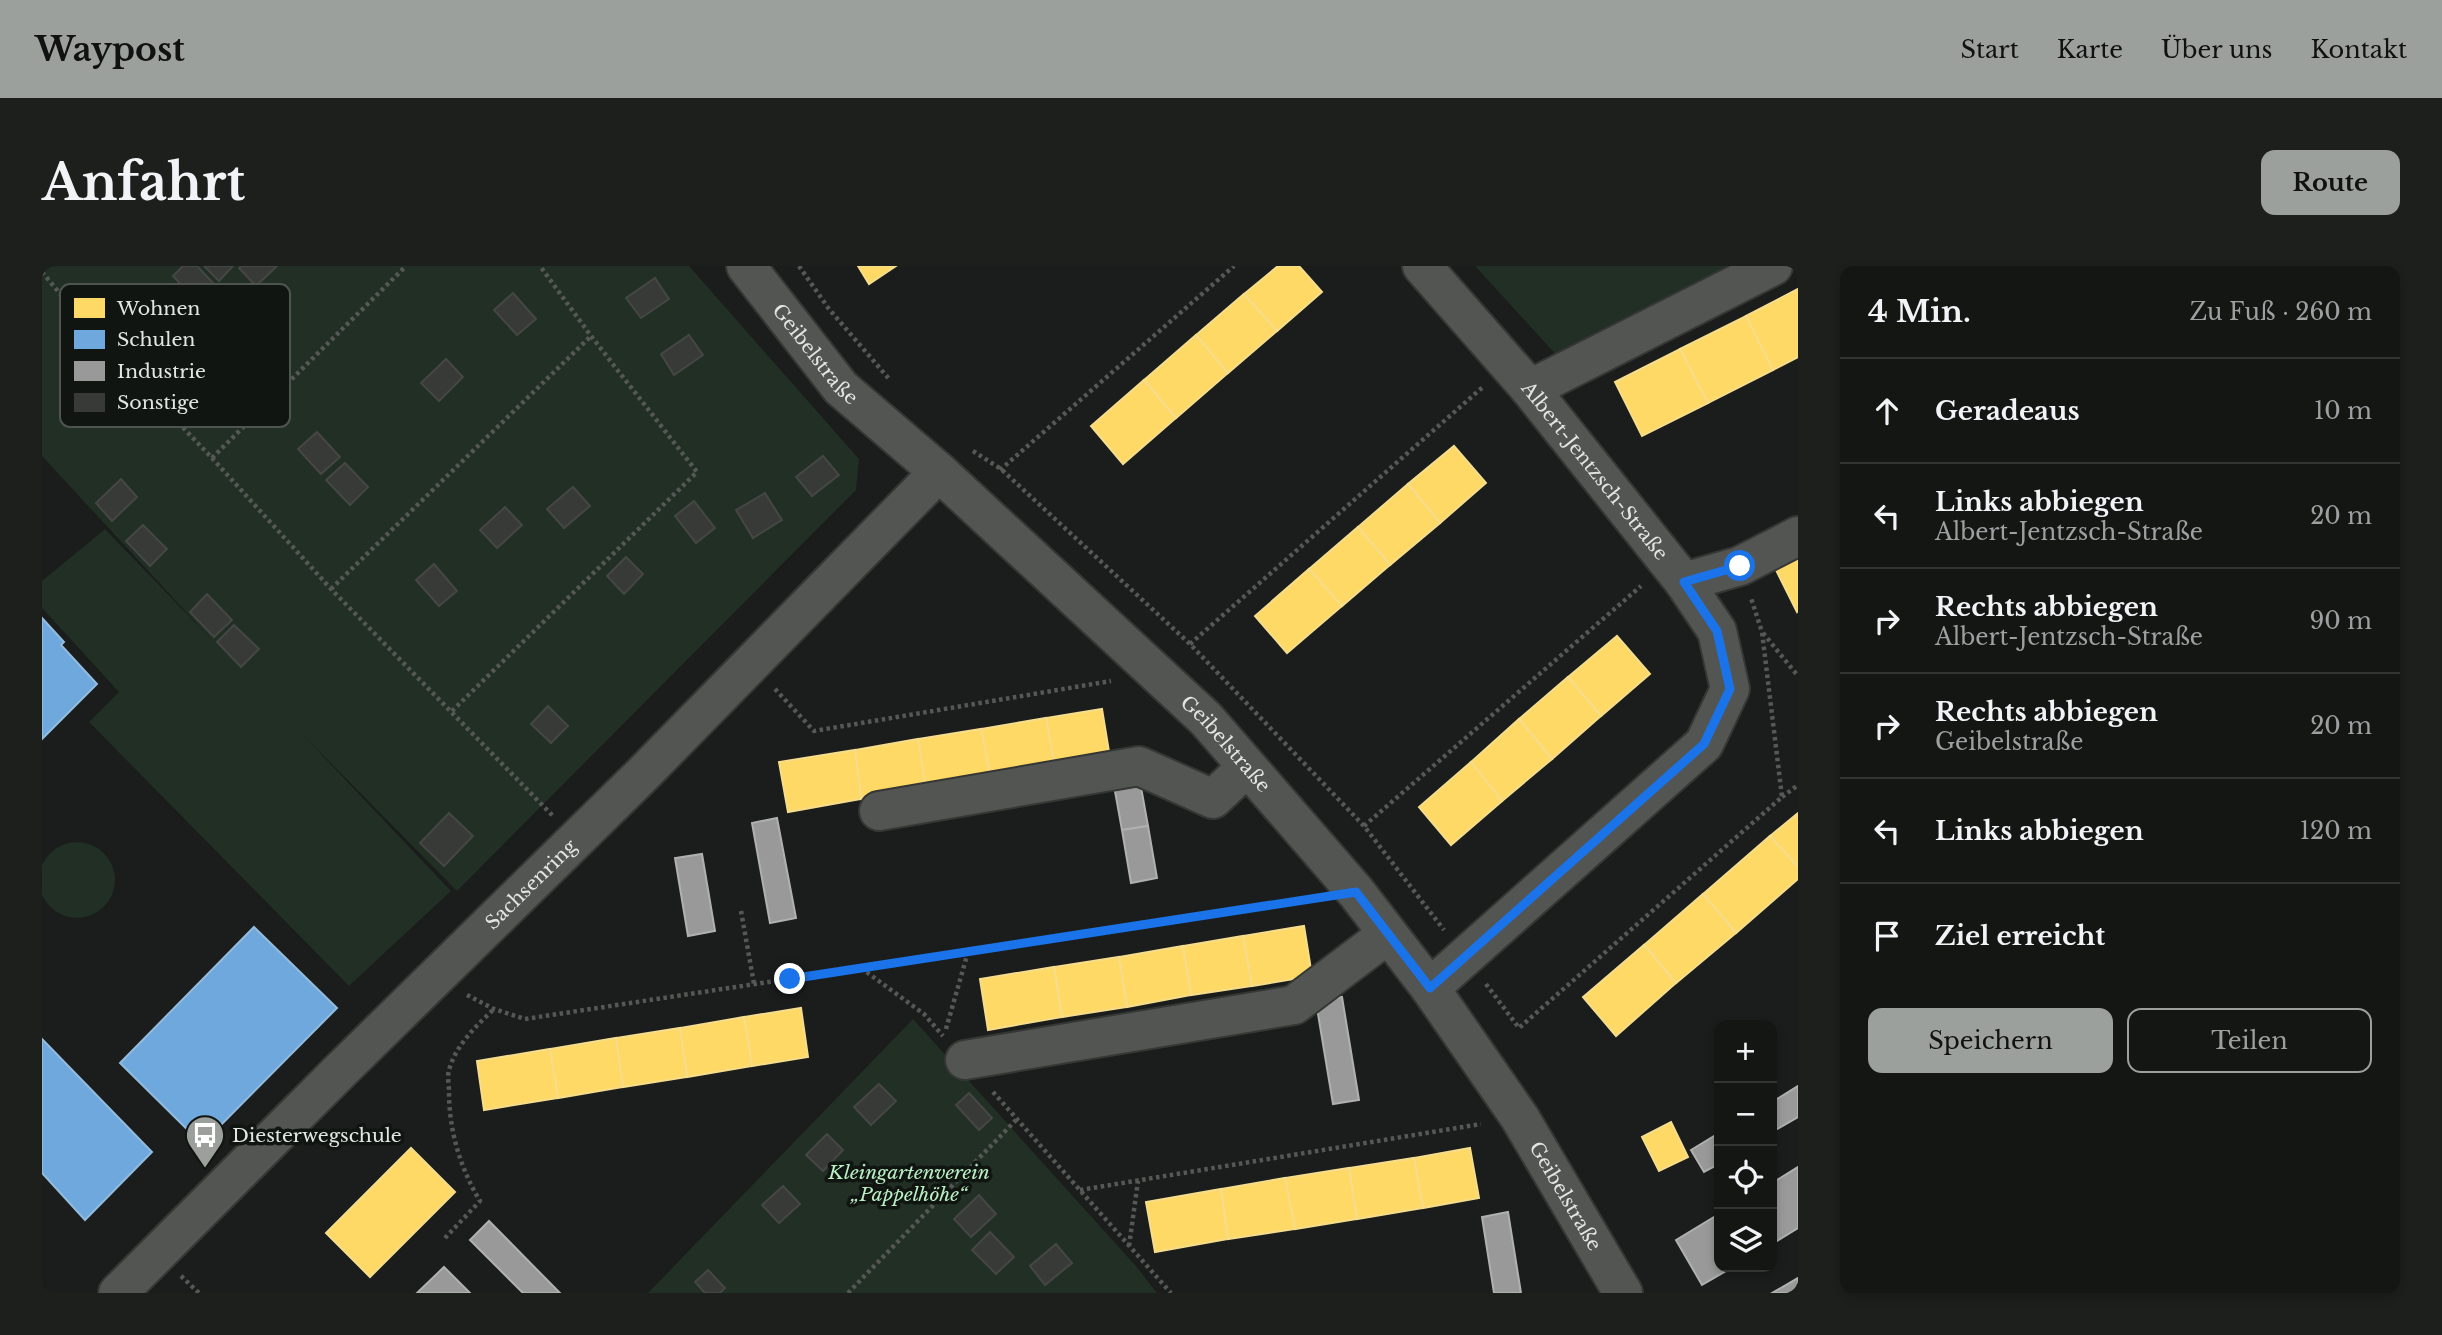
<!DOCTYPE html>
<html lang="de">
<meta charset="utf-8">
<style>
body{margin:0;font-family:"Libre Baskerville",serif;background:#1d1f1d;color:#f1f3f6}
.controls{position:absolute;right:21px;bottom:21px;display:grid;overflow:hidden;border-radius:14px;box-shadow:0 4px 10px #0003}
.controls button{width:63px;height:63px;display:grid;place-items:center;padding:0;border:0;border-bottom:2px solid #333534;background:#141614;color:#f1f3f6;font:35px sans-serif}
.stop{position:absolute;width:21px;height:21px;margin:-16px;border:5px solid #1a73e8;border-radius:50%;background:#fff}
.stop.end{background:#1a73e8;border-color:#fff;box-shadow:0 2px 7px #0008}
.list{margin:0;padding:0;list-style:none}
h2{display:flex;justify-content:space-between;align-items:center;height:91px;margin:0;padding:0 28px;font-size:30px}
h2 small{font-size:23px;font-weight:400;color:#9d9fa0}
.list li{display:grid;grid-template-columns:46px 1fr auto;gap:21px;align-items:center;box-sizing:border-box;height:105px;padding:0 28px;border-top:2px solid #333534}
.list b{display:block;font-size:26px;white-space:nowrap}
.list p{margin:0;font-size:23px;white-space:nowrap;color:#9d9fa0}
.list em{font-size:23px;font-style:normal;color:#9d9fa0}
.actions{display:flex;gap:14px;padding:21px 28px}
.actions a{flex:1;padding:16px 0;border:2px solid #9ca09d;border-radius:14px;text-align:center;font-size:24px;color:#9ca09d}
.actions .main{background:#9ca09d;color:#111}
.icon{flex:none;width:38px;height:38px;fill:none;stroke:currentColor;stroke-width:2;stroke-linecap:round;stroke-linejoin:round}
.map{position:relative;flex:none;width:1756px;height:1027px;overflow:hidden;border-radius:14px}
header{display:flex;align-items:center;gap:42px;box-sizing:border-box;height:98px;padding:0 35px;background:#9ca09d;color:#111}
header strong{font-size:33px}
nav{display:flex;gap:38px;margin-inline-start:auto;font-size:24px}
.intro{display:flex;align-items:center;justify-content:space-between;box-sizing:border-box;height:168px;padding:0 42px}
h1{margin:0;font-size:49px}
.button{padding:18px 32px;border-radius:14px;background:#9ca09d;color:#111;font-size:24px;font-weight:700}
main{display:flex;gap:42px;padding:0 42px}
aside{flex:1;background:#141614;border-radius:14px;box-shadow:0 4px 10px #0003}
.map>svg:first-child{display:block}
.green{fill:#212f24}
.homes{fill:#ffd966;stroke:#f6dd8c;stroke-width:2}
.schools{fill:#6fa8dc;stroke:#92bbde;stroke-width:2}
.industry{fill:#999;stroke:#afb0af;stroke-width:2}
.building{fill:#383a38;stroke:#454745;stroke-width:2}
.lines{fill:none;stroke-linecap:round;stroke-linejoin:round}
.minor-casing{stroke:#353735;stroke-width:42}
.path{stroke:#565856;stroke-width:4.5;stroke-dasharray:3.5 3.5;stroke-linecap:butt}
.minor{stroke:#535553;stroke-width:38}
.route{stroke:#1a73e8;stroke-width:9}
.labels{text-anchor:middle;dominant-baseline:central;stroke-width:7;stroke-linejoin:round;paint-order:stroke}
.street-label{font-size:19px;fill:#e2e6e3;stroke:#101511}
.poi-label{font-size:19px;fill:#e2e6e3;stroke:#101511;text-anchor:start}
.park-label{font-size:19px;font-style:italic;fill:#bbf0c5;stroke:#101511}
.key{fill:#101511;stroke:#4f5450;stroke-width:2}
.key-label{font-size:19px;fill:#e2e6e3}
</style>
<header>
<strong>Waypost</strong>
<nav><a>Start</a><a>Karte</a><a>Über uns</a><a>Kontakt</a></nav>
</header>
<div class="intro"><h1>Anfahrt</h1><a class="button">Route</a></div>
<main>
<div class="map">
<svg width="1756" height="1027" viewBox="0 0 1756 1027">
<rect width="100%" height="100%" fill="#1a1d1b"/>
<g class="green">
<path d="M0,0H647L817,193L814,224L415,625L260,468L409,625L307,720L47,456L77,426L0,342V315L63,263L169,373L0,190Z"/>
<path d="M1433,0H1689L1518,93Z"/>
<circle cx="35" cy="614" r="38"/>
<path d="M871,753L1093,999L1115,1027H606Z"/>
</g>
<g class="homes">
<path d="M816,0H854L827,18Z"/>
<path d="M1236,0H1257L1280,26L1235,65L1202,28Z"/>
<path d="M1756,23V91L1731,104L1704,50Z"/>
<path d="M1202,28L1235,65L1186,107L1154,69Z"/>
<path d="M1704,50L1731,104L1666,137L1638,83Z"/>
<path d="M1154,69L1186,107L1134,152L1102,114Z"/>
<path d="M1638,83L1666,137L1600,170L1573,116Z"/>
<path d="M1102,114L1134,152L1081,198L1049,160Z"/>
<path d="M1412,180L1444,217L1398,257L1366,218Z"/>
<path d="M1366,218L1398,257L1348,299L1316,261Z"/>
<path d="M1316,261L1348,299L1300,340L1267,303Z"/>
<path d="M1756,286V345L1755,346L1731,298Z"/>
<path d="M1267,303L1300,340L1245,387L1213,350Z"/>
<path d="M1575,370L1608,408L1559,450L1526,411Z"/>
<path d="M1526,411L1559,450L1510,493L1477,453Z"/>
<path d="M1060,443L1068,492L1013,501L1004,452Z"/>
<path d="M1004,452L1013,501L949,512L939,463Z"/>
<path d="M1477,453L1510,493L1460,535L1429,496Z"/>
<path d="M939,463L949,512L884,522L876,473Z"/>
<path d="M876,473L884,522L819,533L813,484Z"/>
<path d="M813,484L819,533L746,546L737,496Z"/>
<path d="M1429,496L1460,535L1409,579L1377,541Z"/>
<path d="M1756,547V601L1728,570Z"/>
<path d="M1728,570L1756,601V613L1694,667L1661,628Z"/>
<path d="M1661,628L1694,667L1634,717L1602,679Z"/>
<path d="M1262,660L1270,710L1210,720L1201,670Z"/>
<path d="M1201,670L1210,720L1149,729L1141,680Z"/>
<path d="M1602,679L1634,717L1574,770L1541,731Z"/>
<path d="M1141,680L1149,729L1085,741L1077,691Z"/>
<path d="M1077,691L1085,741L1020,751L1012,701Z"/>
<path d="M1012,701L1020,751L946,764L938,713Z"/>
<path d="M759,742L766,791L710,800L702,751Z"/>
<path d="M702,751L710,800L645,811L638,762Z"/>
<path d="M638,762L645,811L581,821L574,772Z"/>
<path d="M574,772L581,821L516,832L508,783Z"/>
<path d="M508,783L516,832L442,844L435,795Z"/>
<path d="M1629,856L1646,891L1617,905L1600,871Z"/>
<path d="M369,882L413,926L328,1011L284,967Z"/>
<path d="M1428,882L1437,932L1381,942L1372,892Z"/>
<path d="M1372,892L1381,942L1315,953L1307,902Z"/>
<path d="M1307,902L1315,953L1253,963L1243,912Z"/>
<path d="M1243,912L1253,963L1186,973L1179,923Z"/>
<path d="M1179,923L1186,973L1113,986L1104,936Z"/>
</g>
<g class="schools">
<path d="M0,352L22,376L19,379L55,418L0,473Z"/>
<path d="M212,661L295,742L160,878L78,797Z"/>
<path d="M0,773L110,886L43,954L0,907Z"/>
</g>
<g class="industry">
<path d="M1097,510L1106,560L1080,564L1071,514Z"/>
<path d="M735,552L754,652L728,657L710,557Z"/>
<path d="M1106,560L1115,612L1089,617L1080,564Z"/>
<path d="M660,588L673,665L646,670L633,592Z"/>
<path d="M1300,731L1317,834L1291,838L1274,736Z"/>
<path d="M1756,820V851L1730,866V836Z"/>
<path d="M1677,867V898L1662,906L1649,884Z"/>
<path d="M1756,901V962L1730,978V917Z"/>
<path d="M1466,946L1479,1027H1452L1440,951Z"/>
<path d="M1677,948V1001H1691L1660,1019L1634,974Z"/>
<path d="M447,955L518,1027H481L428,974Z"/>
<path d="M402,1001L428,1027H375Z"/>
<path d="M1756,1012V1027H1730Z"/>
</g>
<g class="building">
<path d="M141,0H155L172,18L154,35L131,10Z"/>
<path d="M162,0H191L177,15Z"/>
<path d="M199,0H235L214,20L197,2Z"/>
<path d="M613,12L627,33L599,52L584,32Z"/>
<path d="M471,27L494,53L475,69L452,44Z"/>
<path d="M647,69L661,89L632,109L619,88Z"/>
<path d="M404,93L421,111L397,135L379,117Z"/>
<path d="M275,166L298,191L279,208L256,183Z"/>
<path d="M781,190L797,209L770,230L754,211Z"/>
<path d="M303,197L326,221L308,239L284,214Z"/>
<path d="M79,213L95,231L70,255L54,237Z"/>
<path d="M531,221L548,240L522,262L505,243Z"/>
<path d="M723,227L740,254L711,272L694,244Z"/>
<path d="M652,235L673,262L654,277L633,250Z"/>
<path d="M463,241L480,259L455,282L438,264Z"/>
<path d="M101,259L125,283L108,300L84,275Z"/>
<path d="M584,291L601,308L582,328L565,310Z"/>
<path d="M392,298L415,325L397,340L374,314Z"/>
<path d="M165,328L190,354L172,371L148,346Z"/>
<path d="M192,359L217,383L199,401L175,376Z"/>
<path d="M506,440L526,460L509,477L489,458Z"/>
<path d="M407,547L431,570L402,600L378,577Z"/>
<path d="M837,818L854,835L829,859L812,841Z"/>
<path d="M927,827L950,852L937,864L914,839Z"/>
<path d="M785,868L801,884L781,905L764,889Z"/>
<path d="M741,920L758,938L737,957L720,939Z"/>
<path d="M937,929L954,948L929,971L912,953Z"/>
<path d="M948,966L972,991L954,1008L930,984Z"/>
<path d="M1014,978L1030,997L1003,1019L988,1000Z"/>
<path d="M666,1004L683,1022L678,1027H663L653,1016Z"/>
</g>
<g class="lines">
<g class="minor-casing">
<g id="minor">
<path id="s1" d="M704,0L799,122L897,206L1164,453L1314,626L1388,722L1478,852L1581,1027"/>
<path id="s2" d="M1380,0L1488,123L1642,316L1675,365L1688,423L1662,478L1388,722"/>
<path d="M1488,123L1731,0"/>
<path d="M1642,316L1698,300L1756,270"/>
<path d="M837,545L1097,500L1171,533L1205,501"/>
<path d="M923,794L1252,739L1346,668"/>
<path id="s3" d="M76,1027L298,805L600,509L897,206"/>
</g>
</g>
<g class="path">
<path d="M757,0L787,43L848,114"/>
<path d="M0,6L49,65L170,192L289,323L511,550"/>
<path d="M931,185L959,203L1148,378L1322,560L1402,664"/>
<path d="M170,192L364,0"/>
<path d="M958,204L1192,0"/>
<path d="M289,323L549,70"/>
<path d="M1721,367L1756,410"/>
<path d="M1148,378L1442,120"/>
<path d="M733,423L772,465L1069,415"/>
<path d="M410,445L655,206L549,70L498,0"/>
<path d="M1740,531L1756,519"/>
<path d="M1322,560L1599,320"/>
<path d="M699,645L712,718"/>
<path d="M819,702L882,748L901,770"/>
<path d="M1444,718L1477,762L1740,531L1720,366L1709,332"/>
<path d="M425,729L452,743L483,753L1273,633"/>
<path d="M904,763L926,686"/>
<path d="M951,826L1129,1027"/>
<path d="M1038,924L1439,858"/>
<path d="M403,972L438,935C418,902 407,864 407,826C407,819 405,810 407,804C414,779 434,760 452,743"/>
<path d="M1087,980L1096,915"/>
<path d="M139,1010L157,1027"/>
<path d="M806,1027L975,853"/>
</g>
<use href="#minor" class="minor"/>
</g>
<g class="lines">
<path class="route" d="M748,713L1314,626L1388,722L1662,478L1688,423L1675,365L1642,316L1698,300"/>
</g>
<defs>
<g id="bus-pin" transform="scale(2.0125)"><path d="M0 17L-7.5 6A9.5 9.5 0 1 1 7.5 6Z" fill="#9ca09d" stroke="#101511"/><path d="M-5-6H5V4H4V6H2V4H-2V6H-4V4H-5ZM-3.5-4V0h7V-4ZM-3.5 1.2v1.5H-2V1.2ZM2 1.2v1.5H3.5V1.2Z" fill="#fff"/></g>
</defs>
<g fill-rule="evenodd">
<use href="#bus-pin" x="163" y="869"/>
</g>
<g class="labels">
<g class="street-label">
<text stroke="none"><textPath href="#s1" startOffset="112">Geibelstraße</textPath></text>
<text stroke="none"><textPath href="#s2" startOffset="268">Albert-Jentzsch-Straße</textPath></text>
<text stroke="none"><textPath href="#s1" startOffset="679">Geibelstraße</textPath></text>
<text stroke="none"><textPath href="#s3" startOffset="581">Sachsenring</textPath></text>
<text stroke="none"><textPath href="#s1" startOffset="1246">Geibelstraße</textPath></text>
</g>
<g class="poi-label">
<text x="190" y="869">Diesterwegschule</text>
</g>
<g class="park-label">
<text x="867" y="906">Kleingartenverein<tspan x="867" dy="22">„Pappelhöhe“</tspan></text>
</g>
</g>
<rect x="18" y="18" width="230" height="143" rx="10" class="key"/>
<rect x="32" y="32" width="31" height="20" fill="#ffd966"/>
<rect x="32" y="64" width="31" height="19" fill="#6fa8dc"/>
<rect x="32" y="95" width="31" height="20" fill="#999"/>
<rect x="32" y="127" width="31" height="19" fill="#383a38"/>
<g class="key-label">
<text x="75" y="49">Wohnen</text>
<text x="75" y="80">Schulen</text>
<text x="75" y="112">Industrie</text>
<text x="75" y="143">Sonstige</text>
</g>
</svg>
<div class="controls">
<button>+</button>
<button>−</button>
<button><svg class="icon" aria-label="locate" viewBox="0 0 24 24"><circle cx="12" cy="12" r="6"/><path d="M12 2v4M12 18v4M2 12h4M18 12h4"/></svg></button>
<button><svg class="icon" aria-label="layers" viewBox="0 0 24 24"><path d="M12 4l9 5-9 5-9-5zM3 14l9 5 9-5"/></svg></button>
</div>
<div class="stop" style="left:1698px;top:300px"></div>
<div class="stop end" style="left:748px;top:713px"></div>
</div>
<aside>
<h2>4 Min.<small>Zu Fuß · 260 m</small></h2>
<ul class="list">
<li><svg class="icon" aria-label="ahead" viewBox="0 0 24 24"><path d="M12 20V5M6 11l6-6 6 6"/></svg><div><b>Geradeaus</b></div><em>10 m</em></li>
<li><svg class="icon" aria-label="left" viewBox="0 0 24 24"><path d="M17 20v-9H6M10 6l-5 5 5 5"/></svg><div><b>Links abbiegen</b><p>Albert-Jentzsch-Straße</p></div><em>20 m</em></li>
<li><svg class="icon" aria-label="right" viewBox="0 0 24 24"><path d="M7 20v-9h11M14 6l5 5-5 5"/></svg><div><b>Rechts abbiegen</b><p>Albert-Jentzsch-Straße</p></div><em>90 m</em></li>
<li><svg class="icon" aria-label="right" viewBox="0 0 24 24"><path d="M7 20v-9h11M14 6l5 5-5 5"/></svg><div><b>Rechts abbiegen</b><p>Geibelstraße</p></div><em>20 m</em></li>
<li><svg class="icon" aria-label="left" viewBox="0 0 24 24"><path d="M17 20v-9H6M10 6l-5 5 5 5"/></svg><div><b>Links abbiegen</b></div><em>120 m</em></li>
<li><svg class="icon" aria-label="arrive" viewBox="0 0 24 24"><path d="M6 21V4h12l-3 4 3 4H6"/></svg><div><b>Ziel erreicht</b></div></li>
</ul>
<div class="actions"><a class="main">Speichern</a><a>Teilen</a></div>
</aside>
</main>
